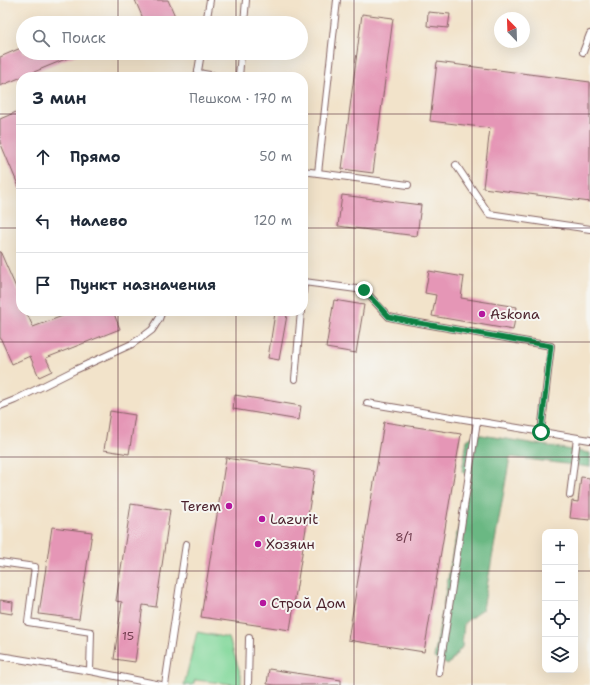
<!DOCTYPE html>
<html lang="ru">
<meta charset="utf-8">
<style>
body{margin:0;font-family:"Shantell Sans",sans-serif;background:#f6f6f7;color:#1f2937}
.controls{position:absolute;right:12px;bottom:12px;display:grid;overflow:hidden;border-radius:8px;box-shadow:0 4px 16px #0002}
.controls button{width:36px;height:36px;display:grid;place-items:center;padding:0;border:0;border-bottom:1px solid #e0e1e3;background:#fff;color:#1f2937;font:20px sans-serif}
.compass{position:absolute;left:494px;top:12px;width:36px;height:36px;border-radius:50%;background:#fff;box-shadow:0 4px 16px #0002;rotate:337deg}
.stop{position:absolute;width:12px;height:12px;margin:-9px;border:3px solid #0b8043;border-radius:50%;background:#fff}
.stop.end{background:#0b8043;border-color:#fff;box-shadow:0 1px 4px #0008}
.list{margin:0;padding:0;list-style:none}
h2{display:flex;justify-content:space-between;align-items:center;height:52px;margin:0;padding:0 16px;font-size:17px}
h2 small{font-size:13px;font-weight:400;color:#747a83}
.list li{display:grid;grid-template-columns:26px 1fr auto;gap:12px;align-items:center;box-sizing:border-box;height:64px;padding:0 16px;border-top:1px solid #e0e1e3}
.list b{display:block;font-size:15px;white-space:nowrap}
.list em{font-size:13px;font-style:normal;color:#747a83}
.icon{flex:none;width:22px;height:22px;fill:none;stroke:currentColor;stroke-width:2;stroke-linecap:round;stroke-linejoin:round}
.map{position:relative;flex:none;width:590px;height:685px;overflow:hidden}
.search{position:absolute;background:#fff;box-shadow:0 4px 16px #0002;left:16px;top:16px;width:292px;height:44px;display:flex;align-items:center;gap:10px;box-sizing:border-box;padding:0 14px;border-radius:22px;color:#747a83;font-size:15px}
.panel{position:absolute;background:#fff;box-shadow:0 4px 16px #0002;left:16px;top:72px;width:292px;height:244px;border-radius:16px}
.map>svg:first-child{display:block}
.green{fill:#83d89b;stroke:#667c63}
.forest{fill:#6ab883;stroke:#5a6c57}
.building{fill:#e596b6}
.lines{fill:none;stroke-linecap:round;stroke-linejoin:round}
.service-casing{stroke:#856463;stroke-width:8}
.service{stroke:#fff;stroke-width:6}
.route{stroke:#0b8043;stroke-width:5}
.grid{fill:none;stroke:#4a1f2b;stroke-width:1;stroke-opacity:0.55}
.poi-dot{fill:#b5179e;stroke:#f6f6f2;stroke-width:1.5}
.labels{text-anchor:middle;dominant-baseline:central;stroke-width:4;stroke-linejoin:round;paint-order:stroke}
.number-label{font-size:12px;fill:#713d4e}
.poi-label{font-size:14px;fill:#4a1f2b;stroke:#f6f6f2;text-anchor:start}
</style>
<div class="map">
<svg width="590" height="685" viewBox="0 0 590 685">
<rect width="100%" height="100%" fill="#f6f6f2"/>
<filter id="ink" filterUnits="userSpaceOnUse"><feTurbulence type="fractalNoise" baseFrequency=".025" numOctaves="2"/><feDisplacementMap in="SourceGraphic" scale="8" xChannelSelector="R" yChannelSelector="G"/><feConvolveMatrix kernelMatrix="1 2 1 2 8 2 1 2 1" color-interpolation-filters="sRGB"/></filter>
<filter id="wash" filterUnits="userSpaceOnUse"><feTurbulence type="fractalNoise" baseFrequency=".012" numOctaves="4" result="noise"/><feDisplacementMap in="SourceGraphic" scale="16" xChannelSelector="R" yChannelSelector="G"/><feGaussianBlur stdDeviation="0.9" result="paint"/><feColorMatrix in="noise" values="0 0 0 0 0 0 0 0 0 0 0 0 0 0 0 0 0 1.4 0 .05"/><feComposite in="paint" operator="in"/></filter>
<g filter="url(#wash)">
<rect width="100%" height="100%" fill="#f2e3ca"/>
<path class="green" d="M197,632L229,638L241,675V685L195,680L193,685H184Z"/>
<path class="forest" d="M476,434L590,453V467L510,457L483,609L464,623L462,647L448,665L434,658L453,550L470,479L462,471L467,440Z"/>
<g id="blocks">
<g class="building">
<path d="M135,0H168L178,23H145Z"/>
<path d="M428,12L450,14L448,28L427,26Z"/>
<path d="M362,14L393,18L373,173L342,169Z"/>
<path d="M23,47V53H80L0,86V57Z"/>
<path d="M437,62L590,82V202L483,188L490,128L430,121Z"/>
<path d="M21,110V192L0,142V119Z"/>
<path d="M342,195L421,205L417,236L338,226Z"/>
<path d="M0,251L21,299V311H26L33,327L76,311H113L120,329L46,358L52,371L39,377L30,356L12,364L0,337Z"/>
<path d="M429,271L464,277L461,298L517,307L513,330L432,316L436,295L425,293Z"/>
<path d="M334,300L364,305L356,353L326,348Z"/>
<path d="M275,313L287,315L279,360L268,358Z"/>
<path d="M235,395L301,406L299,420L233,409Z"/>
<path d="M110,411L135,415L129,454L104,450Z"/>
<path d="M384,422L461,434L424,652L348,640Z"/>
<path d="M226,458L315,471L290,630L201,617Z"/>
<path d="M581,477L590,478V520L570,518L572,501L578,502Z"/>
<path d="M131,504L170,510L156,607L143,605L135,662L114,659L122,602L116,601Z"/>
<path d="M52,527L92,532L79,619L39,614Z"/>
<path d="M0,600L13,602L12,614L0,612Z"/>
<path d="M269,669L341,680V685H276L267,684Z"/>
</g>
</g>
</g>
<g filter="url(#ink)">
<use href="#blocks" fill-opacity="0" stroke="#856463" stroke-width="1"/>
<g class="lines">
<g class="service-casing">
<g id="service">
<path d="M206,23L210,0"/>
<path d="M244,23L246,0"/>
<path d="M583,52L590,34"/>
<path d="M198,73L221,77"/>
<path d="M197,77L201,53"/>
<path d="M239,77L241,53"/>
<path d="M456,165L489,214L590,229"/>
<path d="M303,171L318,173L337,0"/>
<path d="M318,173L408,185"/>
<path d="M303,293L304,282L364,290L389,317L408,321L551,346L541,432"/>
<path d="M295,379L301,311"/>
<path d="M367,403L590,440"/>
<path d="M0,406L15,400L75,370L132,344L144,336L152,330L159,319L162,311"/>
<path d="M570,495L577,438"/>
<path d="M0,562L35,567L28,622L91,632L90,671"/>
<path d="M0,656L90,671L161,685"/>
<path d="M439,673L477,421"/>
<path d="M165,685L186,544"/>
<path d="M248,685L249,638"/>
</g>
</g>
<use href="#service" class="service"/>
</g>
</g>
<g class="lines" filter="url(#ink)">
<path class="route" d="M364,290L389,317L408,321L551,346L541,432"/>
</g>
<path class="grid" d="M118,0V23M236,0V23M354,0V685M472,0V685M118,53V77M236,53V77M0,114H21M303,114H590M0,228H21M303,228H590M118,311V685M236,311V685M0,342H590M0,457H590M0,571H545M575,571H590"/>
<g class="poi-dot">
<circle cx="482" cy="314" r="4"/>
<circle cx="229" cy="506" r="4"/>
<circle cx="262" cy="519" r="4"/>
<circle cx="258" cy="544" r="4"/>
<circle cx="263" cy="603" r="4"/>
</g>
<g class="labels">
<g class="number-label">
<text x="404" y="537">8/1</text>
<text x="128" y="636">15</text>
</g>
<g class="poi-label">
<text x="490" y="314">Askona</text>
<text x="221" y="506" text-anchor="end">Terem</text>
<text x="270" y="519">Lazurit</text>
<text x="266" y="544">Хозяин</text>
<text x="271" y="603">Строй Дом</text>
</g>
</g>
</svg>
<div class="controls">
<button>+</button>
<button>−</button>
<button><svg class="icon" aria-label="locate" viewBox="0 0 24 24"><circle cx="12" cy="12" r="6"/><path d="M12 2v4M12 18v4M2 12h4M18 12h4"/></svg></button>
<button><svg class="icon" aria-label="layers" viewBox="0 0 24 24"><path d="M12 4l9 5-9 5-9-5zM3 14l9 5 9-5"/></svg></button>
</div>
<svg class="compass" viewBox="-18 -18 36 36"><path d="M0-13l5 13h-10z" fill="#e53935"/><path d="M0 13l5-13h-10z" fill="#747a83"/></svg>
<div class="stop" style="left:541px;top:432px"></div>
<div class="stop end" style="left:364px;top:290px"></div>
<div class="search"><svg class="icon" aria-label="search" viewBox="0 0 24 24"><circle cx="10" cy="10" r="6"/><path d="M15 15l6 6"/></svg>Поиск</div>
<section class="panel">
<h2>3 мин<small>Пешком · 170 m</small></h2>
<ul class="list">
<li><svg class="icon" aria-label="ahead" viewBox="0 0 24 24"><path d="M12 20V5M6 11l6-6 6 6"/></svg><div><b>Прямо</b></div><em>50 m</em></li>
<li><svg class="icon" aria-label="left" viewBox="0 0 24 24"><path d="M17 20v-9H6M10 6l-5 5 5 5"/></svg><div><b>Налево</b></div><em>120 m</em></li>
<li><svg class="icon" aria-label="arrive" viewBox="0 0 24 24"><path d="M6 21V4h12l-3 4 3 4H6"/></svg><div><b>Пункт назначения</b></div></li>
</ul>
</section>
</div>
